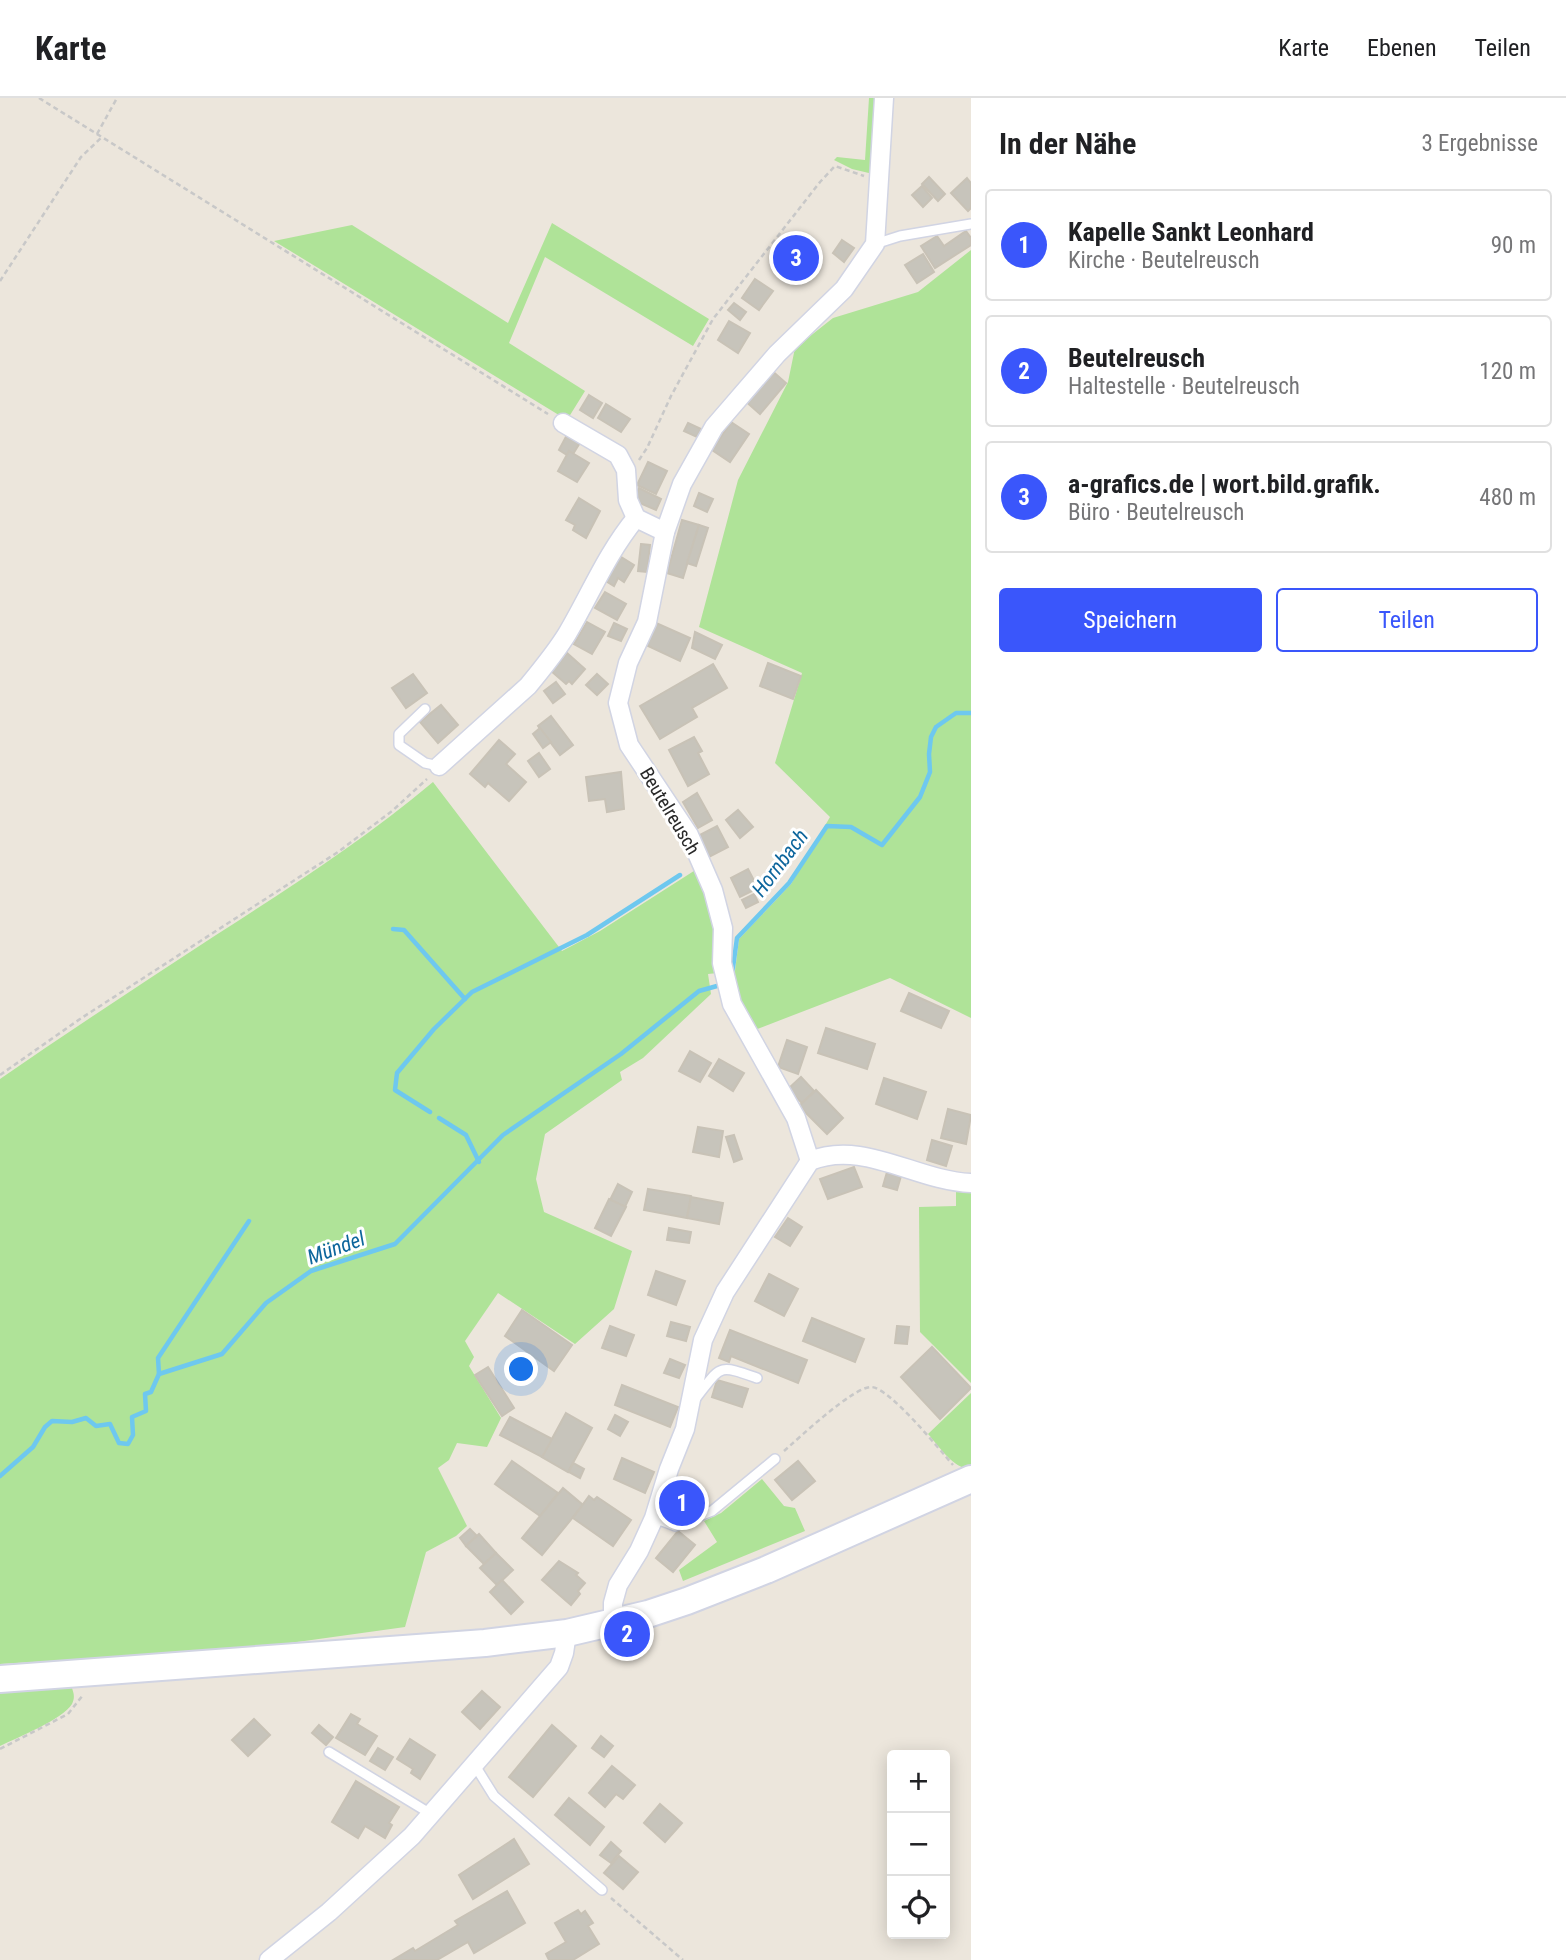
<!DOCTYPE html>
<html lang="de">
<meta charset="utf-8">
<style>
body{margin:0;font-family:"Roboto Condensed",sans-serif;background:#f2f2f2;color:#202124}
.controls{position:absolute;right:21px;bottom:21px;display:grid;overflow:hidden;border-radius:7px;box-shadow:0 4px 18px #0003}
.controls button{width:63px;height:63px;display:grid;place-items:center;padding:0;border:0;border-bottom:2px solid #e0e0e0;background:#fff;color:#202124;font:35px sans-serif}
.you{position:absolute;left:522px;top:1272px;width:24px;height:24px;margin:-18px;border:5px solid #fff;border-radius:50%;background:#1a73e8;box-shadow:0 0 0 10px #1a73e833}
.badge{display:grid;place-items:center;width:46px;height:46px;border-radius:50%;background:#3a56fb;color:#fff;font-size:23px;font-weight:700}
.pin{position:absolute;translate:-50% -50%;border:4px solid #fff;box-shadow:0 2px 7px #0006}
.list{margin:0;padding:0;list-style:none}
h2{display:flex;justify-content:space-between;align-items:center;height:91px;margin:0;padding:0 28px;font-size:30px}
h2 small{font-size:23px;font-weight:400;color:#757577}
.list li{display:grid;grid-template-columns:46px 1fr auto;gap:21px;align-items:center;box-sizing:border-box;height:112px;margin:0 14px 14px;padding:0 14px;border:2px solid #e0e0e0;border-radius:7px}
.list b{display:block;font-size:26px;white-space:nowrap}
.list p{margin:0;font-size:23px;white-space:nowrap;color:#757577}
.list em{font-size:23px;font-style:normal;color:#757577}
.actions{display:flex;gap:14px;padding:21px 28px}
.actions a{flex:1;padding:16px 0;border:2px solid #3a56fb;border-radius:7px;text-align:center;font-size:24px;color:#3a56fb}
.actions .main{background:#3a56fb;color:#fff}
.icon{flex:none;width:38px;height:38px;fill:none;stroke:currentColor;stroke-width:2;stroke-linecap:round;stroke-linejoin:round}
.map{position:relative;flex:none;width:971px;height:1862px;overflow:hidden}
header{display:flex;align-items:center;gap:42px;box-sizing:border-box;height:98px;padding:0 35px;background:#fff;border-bottom:2px solid #e0e0e0}
header strong{font-size:33px}
nav{display:flex;gap:38px;margin-inline-start:auto;font-size:24px}
main{display:flex}
aside{flex:1;background:#fff}
.map>svg:first-child{display:block}
.green{fill:#afe398}
.lines{fill:none;stroke-linecap:round;stroke-linejoin:round}
.stream{stroke:#6ec8ef;stroke-width:4.5}
.building{fill:#c7c4bb;stroke:#c8c2b6;stroke-width:2}
.service-casing{stroke:#d1d4e3;stroke-width:12}
.minor-casing{stroke:#d1d4e3;stroke-width:21}
.secondary-casing{stroke:#d1d4e3;stroke-width:30}
.path{stroke:#c8c8c8;stroke-width:2.5;stroke-dasharray:5 3.5;stroke-linecap:butt}
.service{stroke:#fff;stroke-width:9}
.minor{stroke:#fff;stroke-width:18}
.secondary{stroke:#fff;stroke-width:26}
.labels{text-anchor:middle;dominant-baseline:central;stroke-width:6;stroke-linejoin:round;paint-order:stroke}
.street-label{font-size:19px;fill:#2a2a2a;stroke:#fff}
.water-label{font-size:21px;font-style:italic;fill:#0c659c;stroke:#fff}
</style>
<header>
<strong>Karte</strong>
<nav><a>Karte</a><a>Ebenen</a><a>Teilen</a></nav>
</header>
<main>
<div class="map">
<svg width="971" height="1862" viewBox="0 0 971 1862">
<rect width="100%" height="100%" fill="#ece6dc"/>
<g class="green">
<path d="M869,0H876L873,31V76L852,71L834,62L837,59L865,62Z"/>
<path d="M552,125L709,221L693,248L545,159L509,245L585,293L567,322L274,143L352,127L508,225Z"/>
<path d="M971,152V920L890,880L752,933L731,886L734,881L739,841L791,786L830,719L775,665L802,575L699,529L738,382L788,284L795,250L833,220L918,194Z"/>
<path d="M433,684L562,853L600,833L697,771L715,821L718,875L708,876L711,896L643,960L620,974L622,982L545,1036L536,1081L544,1114L632,1153L614,1211L575,1246L498,1195L465,1243L474,1259L469,1268L501,1320L487,1349L457,1345L449,1362L438,1370L467,1428L456,1438L426,1454L405,1529L246,1551L0,1566V981C71,932 144,884 216,837C291,789 365,741 433,684Z"/>
<path d="M956,1091L971,1092V1285L920,1234L919,1109L956,1108Z"/>
<path d="M971,1295V1371C953,1371 939,1348 928,1336Z"/>
<path d="M762,1381L784,1408L795,1410L805,1433L683,1483L679,1472L717,1444L704,1423L721,1415Z"/>
<path d="M72,1590C74,1596 75,1600 72,1606C62,1622 18,1639 0,1648V1595Z"/>
</g>
<g class="lines">
<g class="stream">
<path d="M393,831L404,832L465,901"/>
<path d="M732,877L737,840L789,785L827,728L851,729L882,747L920,699L930,674L929,656L931,639L936,629L956,615H971"/>
<path d="M430,1014L395,992L397,975L434,931L472,894L587,837L680,777"/>
<path d="M439,1020L466,1037L479,1064"/>
<path d="M159,1276L158,1260L249,1123"/>
<path d="M0,1378L33,1349L45,1329L52,1323L72,1324L86,1320L96,1328L110,1326L119,1345L128,1346L133,1337L132,1319L146,1313L145,1296L151,1294L159,1276L222,1256L266,1205L311,1173L395,1146L503,1037L621,956L699,893L717,888"/>
</g>
</g>
<g class="building">
<path d="M929,79L945,96L938,103L922,86Z"/>
<path d="M967,80L971,85V110L968,113L951,95Z"/>
<path d="M922,88L932,100L923,109L912,97Z"/>
<path d="M966,133L971,140V147L935,170L921,148L937,138L944,148Z"/>
<path d="M793,138L816,153L798,182L775,167Z"/>
<path d="M842,142L854,150L844,164L833,155Z"/>
<path d="M923,156L934,174L917,185L905,167Z"/>
<path d="M755,181L773,193L759,212L742,200Z"/>
<path d="M734,205L746,214L740,222L728,212Z"/>
<path d="M729,223L750,235L738,255L718,242Z"/>
<path d="M770,271L786,285L760,316L744,302Z"/>
<path d="M589,297L602,305L593,320L580,312Z"/>
<path d="M606,306L630,321L621,334L598,320Z"/>
<path d="M731,324L749,336L730,364L712,352Z"/>
<path d="M688,325L701,331L697,339L684,333Z"/>
<path d="M568,335L581,343L573,356L569,353L567,357L559,352Z"/>
<path d="M569,353L589,365L577,384L558,373Z"/>
<path d="M648,364L667,373L656,396L637,387Z"/>
<path d="M639,390L661,401L656,412L633,402Z"/>
<path d="M699,395L713,401L707,414L694,408Z"/>
<path d="M579,400L600,413L586,440L573,432L575,427L566,422Z"/>
<path d="M682,422L699,427L683,480L667,475Z"/>
<path d="M699,427L708,430L696,468L687,465Z"/>
<path d="M641,446L650,447L647,474L638,473Z"/>
<path d="M618,457L634,467L624,484L618,480L614,488L604,482Z"/>
<path d="M605,494L626,506L617,522L595,510Z"/>
<path d="M587,524L605,534L592,556L574,546Z"/>
<path d="M614,525L627,531L621,543L608,538Z"/>
<path d="M656,525L690,540L680,563L646,547Z"/>
<path d="M695,534L722,547L715,561L692,550Z"/>
<path d="M567,555L585,571L572,586L569,583L566,586L551,573Z"/>
<path d="M768,565L801,578L793,601L760,588Z"/>
<path d="M713,566L727,590L692,610L697,619L660,641L640,608Z"/>
<path d="M413,576L427,595L406,610L392,590Z"/>
<path d="M597,576L608,586L597,597L586,587Z"/>
<path d="M556,584L565,596L553,605L544,593Z"/>
<path d="M441,607L458,627L438,645L420,624Z"/>
<path d="M551,618L573,647L560,657L538,628Z"/>
<path d="M540,630L551,644L543,650L533,636Z"/>
<path d="M694,639L702,653L698,655L709,676L688,688L669,652Z"/>
<path d="M499,642L515,656L506,666L526,684L509,703L488,685L485,689L470,676Z"/>
<path d="M539,655L550,671L539,679L528,663Z"/>
<path d="M621,674L624,711L607,714L605,701L589,703L586,679Z"/>
<path d="M697,695L712,722L698,730L683,704Z"/>
<path d="M738,712L753,729L740,740L726,722Z"/>
<path d="M717,728L728,749L709,759L698,738Z"/>
<path d="M748,771L758,790L740,799L731,780Z"/>
<path d="M754,796L758,804L746,810L742,802Z"/>
<path d="M909,895L949,913L941,930L901,913Z"/>
<path d="M826,930L875,946L867,971L818,955Z"/>
<path d="M787,942L807,949L798,976L778,969Z"/>
<path d="M690,953L711,965L700,984L679,973Z"/>
<path d="M719,961L744,975L733,993L709,978Z"/>
<path d="M801,979L814,993L802,1005L788,991Z"/>
<path d="M884,980L926,994L917,1021L876,1006Z"/>
<path d="M816,992L843,1020L827,1036L799,1008Z"/>
<path d="M948,1011L971,1017L966,1046L941,1040Z"/>
<path d="M698,1029L723,1033L719,1059L693,1054Z"/>
<path d="M734,1037L742,1061L734,1064L726,1039Z"/>
<path d="M932,1042L952,1048L946,1068L927,1062Z"/>
<path d="M854,1069L862,1089L828,1101L820,1081Z"/>
<path d="M887,1074L901,1078L897,1092L883,1088Z"/>
<path d="M618,1086L632,1094L625,1109L610,1102Z"/>
<path d="M648,1091L691,1098L687,1120L644,1112Z"/>
<path d="M691,1099L723,1105L719,1126L687,1120Z"/>
<path d="M609,1101L626,1109L611,1138L595,1130Z"/>
<path d="M788,1120L802,1129L790,1148L775,1139Z"/>
<path d="M669,1130L691,1134L689,1145L667,1142Z"/>
<path d="M656,1173L685,1183L676,1207L648,1197Z"/>
<path d="M769,1176L798,1191L784,1218L755,1203Z"/>
<path d="M522,1212L572,1247L554,1273L505,1238Z"/>
<path d="M812,1220L864,1241L855,1264L803,1243Z"/>
<path d="M671,1224L690,1229L686,1243L667,1238Z"/>
<path d="M610,1228L634,1237L626,1258L602,1250Z"/>
<path d="M897,1228L909,1229L907,1246L895,1245Z"/>
<path d="M730,1232L807,1262L798,1285L731,1258L729,1264L719,1260Z"/>
<path d="M932,1249L971,1290L940,1321L901,1279Z"/>
<path d="M670,1261L685,1267L679,1280L664,1275Z"/>
<path d="M488,1269L514,1310L502,1318L475,1277Z"/>
<path d="M717,1282L748,1291L742,1309L712,1299Z"/>
<path d="M622,1287L678,1309L670,1329L615,1307Z"/>
<path d="M566,1315L592,1330L568,1374L542,1359Z"/>
<path d="M615,1317L628,1324L620,1338L608,1331Z"/>
<path d="M510,1319L552,1341L542,1359L500,1337Z"/>
<path d="M622,1360L654,1374L645,1395L614,1381Z"/>
<path d="M512,1363L558,1395L540,1418L495,1386Z"/>
<path d="M798,1363L815,1383L792,1402L775,1382Z"/>
<path d="M573,1365L584,1371L580,1380L569,1374Z"/>
<path d="M563,1390L583,1407L542,1457L522,1440Z"/>
<path d="M674,1391H678L682,1395L684,1394L695,1407L682,1419L670,1405L673,1404L669,1400V1394Z"/>
<path d="M589,1398L594,1402L597,1399L631,1422L613,1448L573,1420Z"/>
<path d="M470,1431L477,1438L466,1448L460,1440Z"/>
<path d="M678,1433L695,1447L673,1474L656,1460Z"/>
<path d="M479,1436L496,1455L484,1466L466,1448Z"/>
<path d="M496,1455L513,1472L497,1487L480,1470Z"/>
<path d="M559,1463L578,1475L576,1477L585,1485L578,1493L580,1496L571,1507L542,1482Z"/>
<path d="M502,1482L523,1504L511,1516L490,1494Z"/>
<path d="M482,1593L500,1609L480,1631L462,1614Z"/>
<path d="M351,1616L360,1621L357,1626L377,1638L365,1657L336,1640Z"/>
<path d="M254,1621L270,1637L248,1658L232,1642Z"/>
<path d="M319,1627L333,1639L326,1647L312,1635Z"/>
<path d="M552,1627L576,1648L533,1699L509,1679Z"/>
<path d="M601,1638L613,1648L604,1659L592,1650Z"/>
<path d="M410,1641L435,1657L420,1681L411,1675L413,1671L397,1661Z"/>
<path d="M378,1650L393,1659L385,1672L370,1663Z"/>
<path d="M612,1668L635,1687L623,1701L616,1696L605,1709L589,1695Z"/>
<path d="M356,1683L399,1709L389,1725L392,1727L385,1740L365,1728L358,1740L332,1724Z"/>
<path d="M569,1700L604,1729L590,1747L555,1717Z"/>
<path d="M660,1706L682,1725L665,1744L644,1725Z"/>
<path d="M514,1741L529,1766L473,1801L459,1777Z"/>
<path d="M611,1744L621,1753L611,1765L600,1757Z"/>
<path d="M619,1758L638,1774L623,1791L604,1775Z"/>
<path d="M507,1793L525,1825L474,1855L468,1844L437,1862H393L413,1850L415,1853L458,1827L455,1823Z"/>
<path d="M578,1812L581,1816L585,1813L593,1825L588,1828L599,1846L573,1862H549L546,1856L566,1844L555,1825Z"/>
</g>
<g class="lines">
<g class="service-casing">
<g id="service">
<path d="M875,146L900,138L971,126"/>
<path d="M425,611L399,636V647L425,665L439,668"/>
<path d="M696,1300C722,1267 717,1266 757,1280"/>
<path d="M654,1420L675,1428L712,1413L775,1361"/>
<path d="M329,1654L431,1716"/>
<path d="M474,1666L494,1698L602,1792"/>
</g>
</g>
<g class="minor-casing">
<g id="minor">
<path d="M563,325L618,357L626,372L628,402L636,420L665,434"/>
<path d="M439,668L528,588C542,571 556,554 567,536C590,497 607,455 636,420"/>
<path d="M810,1063L796,1020L732,906L722,865L723,830L713,792L689,737L629,647L618,605L628,565L647,524L665,434L682,386L714,329L777,256L844,191L875,146L884,0"/>
<path d="M613,1525V1505L618,1487L639,1453L654,1420L669,1371L685,1331L703,1242L725,1194L810,1063C863,1041 916,1083 971,1085"/>
<path d="M269,1862L329,1814L412,1738L559,1569L564,1555L567,1535"/>
</g>
</g>
<g class="secondary-casing">
<path id="secondary" d="M0,1581L485,1545L567,1535L648,1516L687,1503L766,1472L971,1381"/>
</g>
<g class="path">
<path d="M39,0L548,316"/>
<path d="M97,36L117,0"/>
<path d="M0,183L81,59L102,39"/>
<path d="M639,362L647,350L671,298L713,221L820,84L835,68L864,78"/>
<path d="M0,977L80,921L338,754L392,713L427,681"/>
<path d="M784,1353C799,1340 853,1289 871,1289C889,1289 939,1351 953,1367"/>
<path d="M0,1651L68,1616L83,1597"/>
<path d="M611,1800L683,1862"/>
</g>
<use href="#service" class="service"/>
<use href="#minor" class="minor"/>
<use href="#secondary" class="secondary"/>
</g>
<g class="labels">
<g class="street-label">
<text transform="translate(670 713) rotate(59)">Beutelreusch</text>
</g>
<g class="water-label">
<text transform="translate(780 765) rotate(-53)">Hornbach</text>
<text transform="translate(336 1150) rotate(-20)">Mündel</text>
</g>
</g>
</svg>
<div class="controls">
<button>+</button>
<button>−</button>
<button><svg class="icon" aria-label="locate" viewBox="0 0 24 24"><circle cx="12" cy="12" r="6"/><path d="M12 2v4M12 18v4M2 12h4M18 12h4"/></svg></button>
</div>
<div class="you"></div>
<div class="pin badge" style="left:682px;top:1405px">1</div>
<div class="pin badge" style="left:627px;top:1536px">2</div>
<div class="pin badge" style="left:796px;top:160px">3</div>
</div>
<aside>
<h2>In der Nähe<small>3 Ergebnisse</small></h2>
<ul class="list">
<li><span class="badge">1</span><div><b>Kapelle Sankt Leonhard</b><p>Kirche · Beutelreusch</p></div><em>90 m</em></li>
<li><span class="badge">2</span><div><b>Beutelreusch</b><p>Haltestelle · Beutelreusch</p></div><em>120 m</em></li>
<li><span class="badge">3</span><div><b>a-grafics.de | wort.bild.grafik.</b><p>Büro · Beutelreusch</p></div><em>480 m</em></li>
</ul>
<div class="actions"><a class="main">Speichern</a><a>Teilen</a></div>
</aside>
</main>
